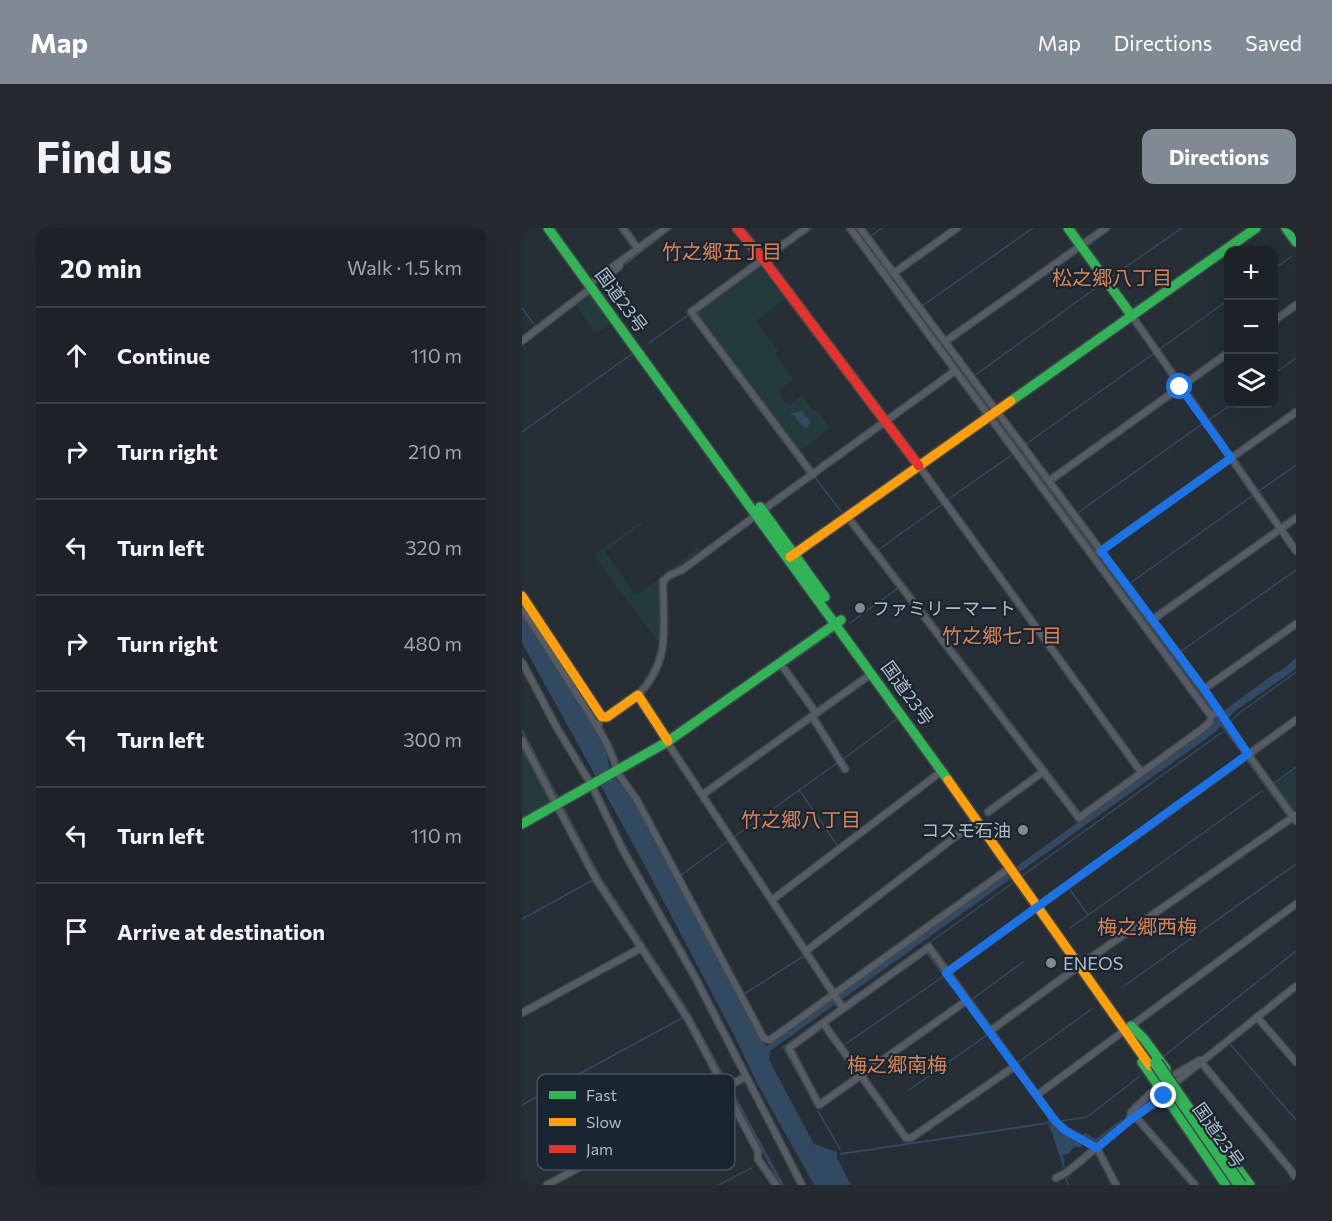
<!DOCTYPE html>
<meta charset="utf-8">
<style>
body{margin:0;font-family:Commissioner,"Noto Sans JP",sans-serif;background:#252a30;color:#f1f3f6}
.controls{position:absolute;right:18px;top:18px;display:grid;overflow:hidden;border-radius:12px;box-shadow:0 6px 24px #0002}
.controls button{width:54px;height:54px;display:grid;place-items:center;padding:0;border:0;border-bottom:2px solid #3a3f45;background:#1c2228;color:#f1f3f6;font:30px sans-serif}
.stop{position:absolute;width:18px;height:18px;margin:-14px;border:4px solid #1a73e8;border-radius:50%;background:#fff}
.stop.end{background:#1a73e8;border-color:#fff;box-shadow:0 2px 6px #0008}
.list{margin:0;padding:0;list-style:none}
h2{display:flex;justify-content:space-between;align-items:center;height:78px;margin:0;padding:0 24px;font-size:26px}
h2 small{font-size:20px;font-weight:400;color:#a0a4a8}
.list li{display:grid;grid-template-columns:39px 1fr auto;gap:18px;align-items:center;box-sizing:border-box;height:96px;padding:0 24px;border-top:2px solid #3a3f45}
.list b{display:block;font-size:22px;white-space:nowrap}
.list em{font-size:20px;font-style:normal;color:#a0a4a8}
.icon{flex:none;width:33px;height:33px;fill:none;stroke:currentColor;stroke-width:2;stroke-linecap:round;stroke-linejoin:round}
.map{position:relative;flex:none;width:774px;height:957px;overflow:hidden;border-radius:12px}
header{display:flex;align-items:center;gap:36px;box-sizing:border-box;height:84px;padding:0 30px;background:#7f8a95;color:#fff}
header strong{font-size:28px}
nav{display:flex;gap:33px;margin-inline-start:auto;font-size:21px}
.intro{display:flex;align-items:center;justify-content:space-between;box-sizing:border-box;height:144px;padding:0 36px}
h1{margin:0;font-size:42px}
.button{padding:15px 27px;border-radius:12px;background:#7f8a95;color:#fff;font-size:21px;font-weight:700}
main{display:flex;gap:36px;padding:0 36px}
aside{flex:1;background:#1c2228;border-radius:12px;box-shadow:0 6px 24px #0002}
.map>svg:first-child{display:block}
.green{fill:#233b3c}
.water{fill:#314a61}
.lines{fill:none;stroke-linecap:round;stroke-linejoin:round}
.stream{stroke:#314a61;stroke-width:1.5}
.street-casing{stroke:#43484e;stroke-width:9}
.fast-casing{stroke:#43484e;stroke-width:12}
.slow-casing{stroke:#43484e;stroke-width:12}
.jam-casing{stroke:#43484e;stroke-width:12}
.street{stroke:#565c64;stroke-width:6}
.fast{stroke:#30b455;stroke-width:9}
.slow{stroke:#ff9f0a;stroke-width:9}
.jam{stroke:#e5322d;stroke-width:9}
.fast-bridge-casing{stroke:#434a51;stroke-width:15;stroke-linecap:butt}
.fast-bridge{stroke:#30b455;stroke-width:12}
.route{stroke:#1a73e8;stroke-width:8}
.poi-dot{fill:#7f8a95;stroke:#192631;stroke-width:2}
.labels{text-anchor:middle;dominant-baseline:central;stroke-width:4.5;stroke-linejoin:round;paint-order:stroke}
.street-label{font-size:18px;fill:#afbbc8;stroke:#192631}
.poi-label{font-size:18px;fill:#afbbc8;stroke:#192631;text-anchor:start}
.neighbourhood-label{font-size:20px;fill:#dc8356;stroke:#192631}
.key{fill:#192631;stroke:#46535e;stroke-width:1.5}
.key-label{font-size:16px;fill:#afbbc8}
</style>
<header>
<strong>Map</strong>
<nav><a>Map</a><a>Directions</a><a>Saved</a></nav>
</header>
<div class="intro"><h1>Find us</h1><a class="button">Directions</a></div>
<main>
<aside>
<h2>20 min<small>Walk · 1.5 km</small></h2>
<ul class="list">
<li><svg class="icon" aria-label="ahead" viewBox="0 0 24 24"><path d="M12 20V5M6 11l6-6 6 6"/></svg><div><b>Continue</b></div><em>110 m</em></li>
<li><svg class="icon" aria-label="right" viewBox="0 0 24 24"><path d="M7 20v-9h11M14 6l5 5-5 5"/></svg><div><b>Turn right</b></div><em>210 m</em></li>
<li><svg class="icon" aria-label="left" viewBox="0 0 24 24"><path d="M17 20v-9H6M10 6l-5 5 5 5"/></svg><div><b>Turn left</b></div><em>320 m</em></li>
<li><svg class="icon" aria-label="right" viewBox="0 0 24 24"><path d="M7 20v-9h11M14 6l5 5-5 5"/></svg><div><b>Turn right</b></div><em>480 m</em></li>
<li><svg class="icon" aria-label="left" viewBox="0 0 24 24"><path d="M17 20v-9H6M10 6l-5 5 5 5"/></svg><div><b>Turn left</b></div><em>300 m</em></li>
<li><svg class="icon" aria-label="left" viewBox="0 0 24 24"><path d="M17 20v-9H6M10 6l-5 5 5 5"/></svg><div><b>Turn left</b></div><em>110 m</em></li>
<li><svg class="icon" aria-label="arrive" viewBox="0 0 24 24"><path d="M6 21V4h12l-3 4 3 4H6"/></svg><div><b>Arrive at destination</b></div></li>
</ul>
</aside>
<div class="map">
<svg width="774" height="957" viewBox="0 0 774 957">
<rect width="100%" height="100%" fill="#262e36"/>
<g class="green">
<path d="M238,38L263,71L234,93L256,123L253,126L271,152L257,162L260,171L267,177L280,167L291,182L294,181L308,200L277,224L172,86Z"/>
<path d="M66,64L89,96L74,106L52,75Z"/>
<path d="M120,293L121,295L83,324L114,367L138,350L139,418L72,327Z"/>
<path d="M175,321L182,323L158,341L146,343Z"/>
<path d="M0,518L30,575L0,592Z"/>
<path d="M774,540V582L773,583L752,556Z"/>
</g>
<g class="water">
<path d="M332,0H335L696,487L752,446L760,442L774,430V441L713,483L701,495L774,601L699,498L692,505L248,823L247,832L292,916L315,924V930L329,957H292L235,855L212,807L115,623L0,415V386L83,518C87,542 89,550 109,566L241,816L245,818L681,504L694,492Z"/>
<path d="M281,183L282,188L286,189L288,195L284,201L277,194L273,188L267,186Z"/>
<path d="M0,500L79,649L167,783L262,957H258L206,861L76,649L0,505Z"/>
<path d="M600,891L601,892L574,914L563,908L556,914L560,917L559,919H552L546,926L541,927L544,948L530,905L526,896L318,927V925L526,894L553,913L563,905L574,911Z"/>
</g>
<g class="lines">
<g class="stream">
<path d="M96,0L110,19"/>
<path d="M349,8L360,0"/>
<path d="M248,30L291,0"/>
<path d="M101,38L150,0"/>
<path d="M752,41L770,28"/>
<path d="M588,50L660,0"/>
<path d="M400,78L511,0"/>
<path d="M0,80L13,98"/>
<path d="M127,115L166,87"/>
<path d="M638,121L706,72"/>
<path d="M752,146L774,130"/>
<path d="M452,148L578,57"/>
<path d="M687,192L710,176"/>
<path d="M0,204L110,126"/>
<path d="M504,216L631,126"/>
<path d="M293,249L321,286"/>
<path d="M737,263L774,237"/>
<path d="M425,272L491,226"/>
<path d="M419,277L356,322L557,583"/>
<path d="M554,286L680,196"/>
<path d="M607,356L730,268"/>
<path d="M328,395L375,361"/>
<path d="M658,424L774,342"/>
<path d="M265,437L306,408H309"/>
<path d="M210,475L257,442"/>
<path d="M708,494L716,486L774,444"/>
<path d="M165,505L204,479"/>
<path d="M320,532L375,491"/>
<path d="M103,544L145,520"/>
<path d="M752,555L774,539"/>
<path d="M278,563L315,617"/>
<path d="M212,609L315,535"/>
<path d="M159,647L206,613"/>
<path d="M500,648L699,505"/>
<path d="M547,660L566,687"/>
<path d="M336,687L414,628"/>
<path d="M0,691L71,652"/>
<path d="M548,700L740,563"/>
<path d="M405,725L440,772"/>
<path d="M602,758L774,636"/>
<path d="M222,766L282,728"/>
<path d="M449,772L501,734"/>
<path d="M322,776L492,654"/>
<path d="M444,778L488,836"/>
<path d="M708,816L774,892"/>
<path d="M322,817L422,748"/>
<path d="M642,828L774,723"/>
<path d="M495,835L571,780"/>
<path d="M680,842L763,940"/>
<path d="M492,843L526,889L528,896"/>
<path d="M387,862L465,807"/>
<path d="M293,876L261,819L317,779"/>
<path d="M0,877L160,790"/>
<path d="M296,883L318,921"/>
<path d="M539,893L565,889L618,848"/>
<path d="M630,912L669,957"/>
<path d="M543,946L546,957"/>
<path d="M197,957L229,940"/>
</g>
<g class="street-casing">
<g id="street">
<path d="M101,0L116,21"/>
<path d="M284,0L169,84L291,247"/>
<path d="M328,0L689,488"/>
<path d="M338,0L682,461L726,526L774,593"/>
<path d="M372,45L435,0"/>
<path d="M81,51L97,39L99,33L144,0"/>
<path d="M73,52L96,35"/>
<path d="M610,88L774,323"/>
<path d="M752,93L774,77"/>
<path d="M0,113L64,64"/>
<path d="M424,113L584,0"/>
<path d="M397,238L619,544"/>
<path d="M527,253L706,125"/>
<path d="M245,279L433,143"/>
<path d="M325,288L557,590L680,501L688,494L689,488L697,482"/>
<path d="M577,324L774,184"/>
<path d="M0,380L75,498"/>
<path d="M630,392L774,290"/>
<path d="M0,434L35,500L70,558L102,624L174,751L280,957"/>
<path d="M258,435L294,485"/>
<path d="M682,461L774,396"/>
<path d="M116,467C150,432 141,397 141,353L148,347L160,342L229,291"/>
<path d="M290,488L323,541"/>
<path d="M77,496L75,498L86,518L96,543"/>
<path d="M0,512L74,651L166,791L231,914L236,923V931L254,957"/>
<path d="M145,514L321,780"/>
<path d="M95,544L115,572L242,811L248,812L489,639"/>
<path d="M180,567L349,446"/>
<path d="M466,584L522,543"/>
<path d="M250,672L420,543"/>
<path d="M284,723L450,596"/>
<path d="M564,733L774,587"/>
<path d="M424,745L774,492"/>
<path d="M0,785L119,720"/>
<path d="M735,789L774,834"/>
<path d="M301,795L267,820L297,877L444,773"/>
<path d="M609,798L774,676"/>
<path d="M468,803L557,738"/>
<path d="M679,834L767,940L774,950"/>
<path d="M493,838L389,910H384L301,795L407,719L534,894L545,903L575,920L594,957"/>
<path d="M654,846L678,832"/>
<path d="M653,855L774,758"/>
<path d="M515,867L603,802"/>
<path d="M614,889L673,957"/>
<path d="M607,893L609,884L630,864"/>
<path d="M534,950L545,944L607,893L642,868"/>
<path d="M25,957L223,849"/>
</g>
</g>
<g class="fast-casing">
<g id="fast">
<path d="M26,0L426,552"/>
<path d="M546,0L610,88"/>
<path d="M764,0L774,14"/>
<path d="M489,173L734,0"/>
<path d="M238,279L303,369"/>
<path d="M0,596L145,514L319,392"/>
<path d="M609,798L622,811L644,841"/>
<path d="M620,834L704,957"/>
<path d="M682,895L728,957"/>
</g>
</g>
<g class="slow-casing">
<g id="slow">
<path d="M268,329L489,173"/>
<path d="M0,368L80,489H85L116,467L146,513"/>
<path d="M426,552L628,838"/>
</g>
</g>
<g class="jam-casing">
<path id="jam" d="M215,0L241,31L397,238"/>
</g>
<use href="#street" class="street"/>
<use href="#fast" class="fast"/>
<use href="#slow" class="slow"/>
<use href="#jam" class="jam"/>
<g class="fast-bridge-casing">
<path id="fast-bridge" d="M634,835L718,957"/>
</g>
<use href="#fast-bridge" class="fast-bridge"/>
</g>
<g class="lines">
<path class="route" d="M642,868L607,893L575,920L544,903L534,894L424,745L726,526L682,461L579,323L709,230L658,159"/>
</g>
<g class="poi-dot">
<circle cx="338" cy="380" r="6"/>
<circle cx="501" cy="602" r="6"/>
<circle cx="529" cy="735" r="6"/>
</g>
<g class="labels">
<g class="street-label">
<text transform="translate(100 72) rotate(54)">国道23号</text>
<text transform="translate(386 465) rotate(54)">国道23号</text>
<text transform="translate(697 907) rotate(55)">国道23号</text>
</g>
<g class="poi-label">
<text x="350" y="380">ファミリーマート</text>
<text x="489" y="602" text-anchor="end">コスモ石油</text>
<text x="541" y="735">ENEOS</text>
</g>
<g class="neighbourhood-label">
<text x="200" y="23">竹之郷五丁目</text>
<text x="590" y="49">松之郷八丁目</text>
<text x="480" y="407">竹之郷七丁目</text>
<text x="279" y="591">竹之郷八丁目</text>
<text x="625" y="698">梅之郷西梅</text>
<text x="375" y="836">梅之郷南梅</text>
</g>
</g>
<rect x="15" y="846" width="198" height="96" rx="9" class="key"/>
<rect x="27" y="863" width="27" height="8" fill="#30b455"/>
<rect x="27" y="890" width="27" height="8" fill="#ff9f0a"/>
<rect x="27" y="917" width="27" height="8" fill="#e5322d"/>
<g class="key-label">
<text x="64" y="873">Fast</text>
<text x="64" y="900">Slow</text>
<text x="64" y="927">Jam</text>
</g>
</svg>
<div class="controls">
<button>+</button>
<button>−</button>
<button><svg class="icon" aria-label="layers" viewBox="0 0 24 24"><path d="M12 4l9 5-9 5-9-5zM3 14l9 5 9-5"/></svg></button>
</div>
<div class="stop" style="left:658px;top:159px"></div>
<div class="stop end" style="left:642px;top:868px"></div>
</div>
</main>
